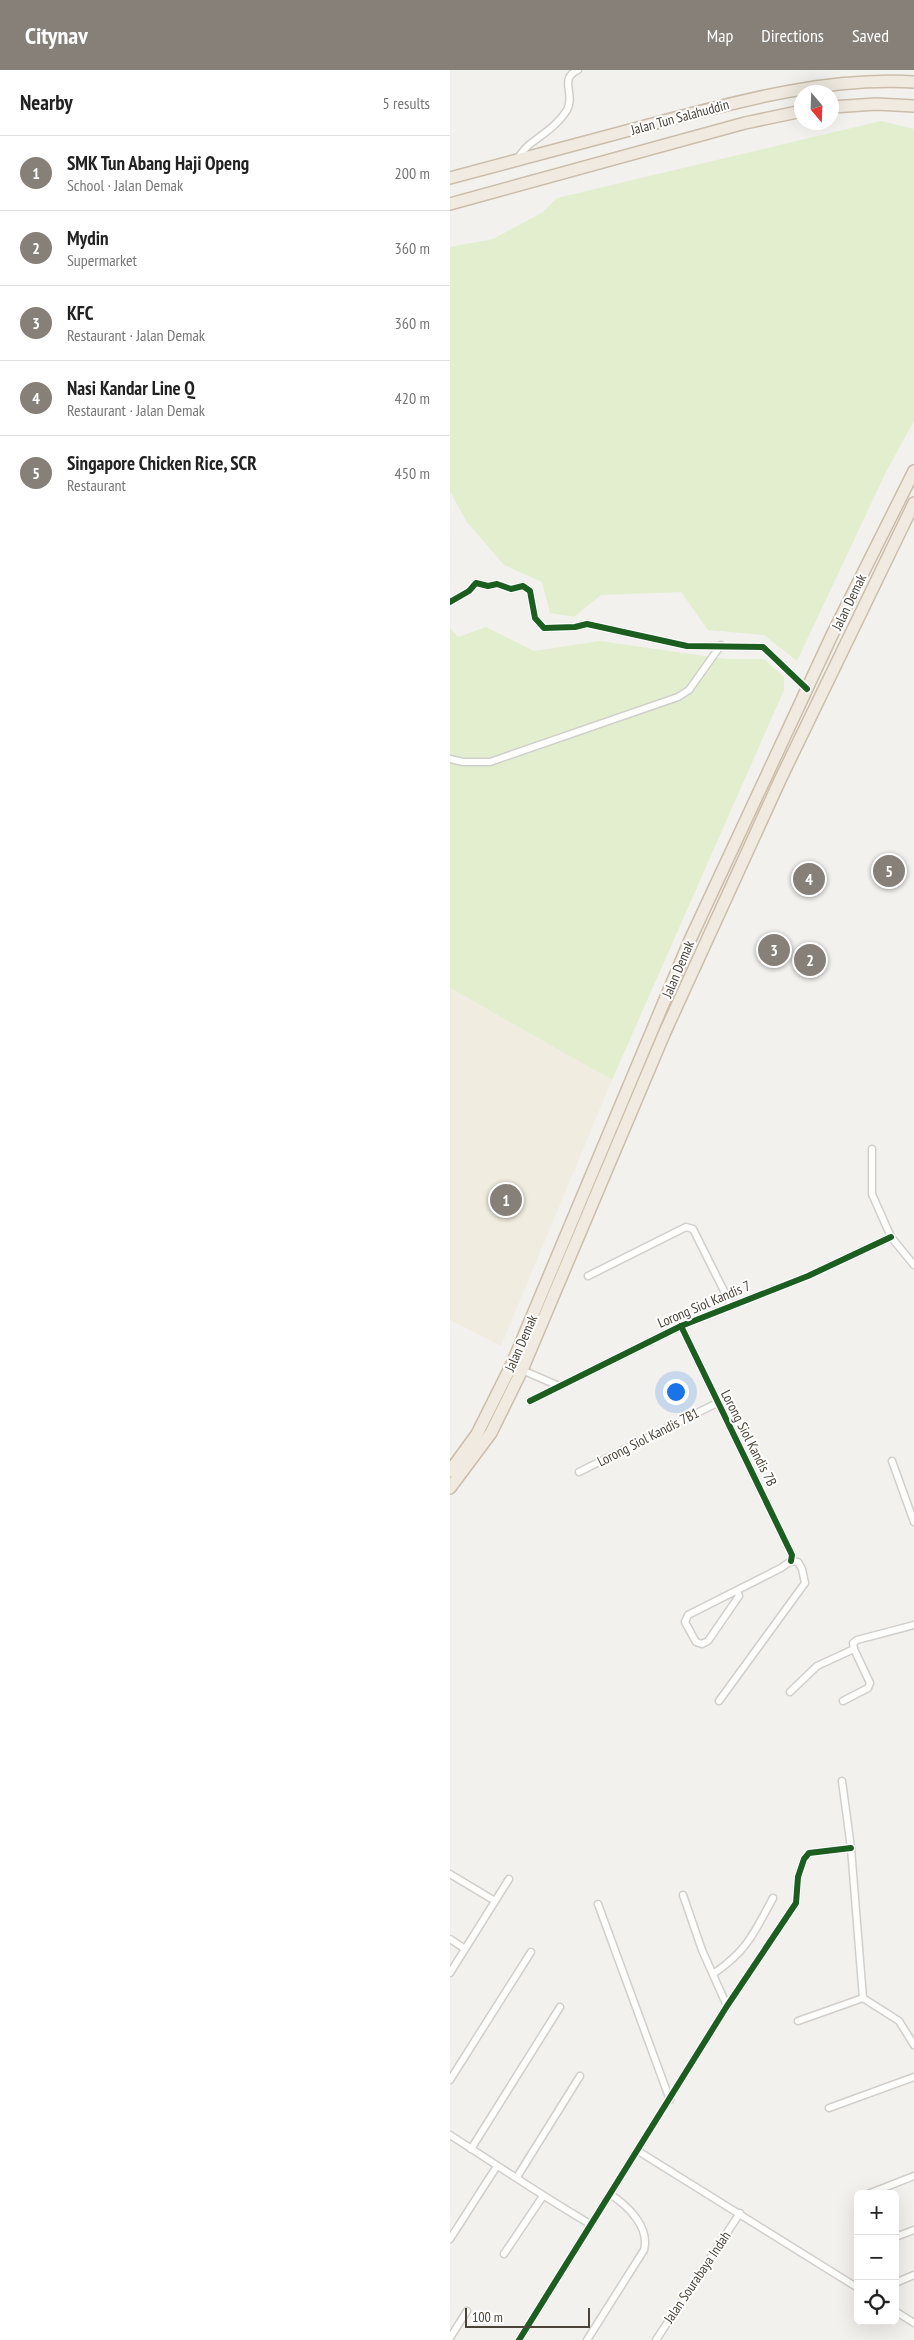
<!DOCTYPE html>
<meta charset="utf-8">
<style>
body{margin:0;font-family:"PT Sans Narrow",sans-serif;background:#f2f2f2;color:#222}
.controls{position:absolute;right:15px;bottom:15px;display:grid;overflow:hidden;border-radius:8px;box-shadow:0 5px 20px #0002}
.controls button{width:45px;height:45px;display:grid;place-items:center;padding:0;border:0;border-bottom:1px solid #e0e0e0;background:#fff;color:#222;font:25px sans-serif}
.compass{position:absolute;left:344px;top:15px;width:45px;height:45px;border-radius:50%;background:#fff;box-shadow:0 5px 20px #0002;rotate:161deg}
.scale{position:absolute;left:15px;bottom:12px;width:125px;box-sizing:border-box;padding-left:5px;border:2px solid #4b4338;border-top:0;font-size:14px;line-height:18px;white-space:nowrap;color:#4b4338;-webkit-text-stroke:4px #fff;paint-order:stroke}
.you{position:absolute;left:225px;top:1321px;width:18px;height:18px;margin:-12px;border:4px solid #fff;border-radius:50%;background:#1a73e8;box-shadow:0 0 0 8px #1a73e833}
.badge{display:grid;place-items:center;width:32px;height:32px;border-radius:50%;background:#868078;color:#fff;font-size:16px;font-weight:700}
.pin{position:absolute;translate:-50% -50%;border:2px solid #fff;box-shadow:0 1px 5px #0006}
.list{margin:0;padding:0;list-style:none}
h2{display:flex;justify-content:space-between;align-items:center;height:65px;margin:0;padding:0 20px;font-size:21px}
h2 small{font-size:16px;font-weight:400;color:#767676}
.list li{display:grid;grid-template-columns:32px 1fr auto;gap:15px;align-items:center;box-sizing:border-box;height:75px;padding:0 20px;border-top:1px solid #e0e0e0}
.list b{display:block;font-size:19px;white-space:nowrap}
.list p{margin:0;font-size:16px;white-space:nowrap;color:#767676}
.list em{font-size:16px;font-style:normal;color:#767676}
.icon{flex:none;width:28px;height:28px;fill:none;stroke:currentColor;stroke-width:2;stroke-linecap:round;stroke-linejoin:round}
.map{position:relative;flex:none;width:464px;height:2270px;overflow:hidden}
header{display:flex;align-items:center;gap:30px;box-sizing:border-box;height:70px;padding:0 25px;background:#868078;color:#fff}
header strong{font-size:24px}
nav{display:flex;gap:28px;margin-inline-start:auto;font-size:18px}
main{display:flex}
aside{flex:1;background:#fff}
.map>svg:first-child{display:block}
.education{fill:#f1ece0}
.green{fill:#e2eece}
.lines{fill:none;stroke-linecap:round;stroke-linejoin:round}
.minor-casing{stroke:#d1cfcb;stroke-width:9}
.trunk-casing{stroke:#cbbda9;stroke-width:14}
.minor{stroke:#fdfdfc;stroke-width:6}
.trunk{stroke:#f0eae0;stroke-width:11}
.cycleway-casing{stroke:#fff;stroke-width:9}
.cycleway{stroke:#1b5e20;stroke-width:6}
.labels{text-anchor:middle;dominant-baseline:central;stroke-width:4;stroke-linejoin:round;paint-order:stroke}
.street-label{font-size:14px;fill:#4b4338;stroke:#fff}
</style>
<header>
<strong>Citynav</strong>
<nav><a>Map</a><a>Directions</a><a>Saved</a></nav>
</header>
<main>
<aside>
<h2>Nearby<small>5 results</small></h2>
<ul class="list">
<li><span class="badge">1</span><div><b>SMK Tun Abang Haji Openg</b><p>School · Jalan Demak</p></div><em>200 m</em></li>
<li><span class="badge">2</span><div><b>Mydin</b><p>Supermarket</p></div><em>360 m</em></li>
<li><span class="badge">3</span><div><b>KFC</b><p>Restaurant · Jalan Demak</p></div><em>360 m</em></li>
<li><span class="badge">4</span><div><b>Nasi Kandar Line Q</b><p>Restaurant · Jalan Demak</p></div><em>420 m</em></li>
<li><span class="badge">5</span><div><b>Singapore Chicken Rice, SCR</b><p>Restaurant</p></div><em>450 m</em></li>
</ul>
</aside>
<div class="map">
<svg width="464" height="2270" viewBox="0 0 464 2270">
<rect width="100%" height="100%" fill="#f3f1ee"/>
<path class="education" d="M0,918L162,1010L51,1276L0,1250Z"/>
<g class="green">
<path d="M431,51L464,59V351L436,402L347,591L314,565L258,560L231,522L151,525L124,547L100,543L92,512L54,495L16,451L0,421V177L43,169L93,142L107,128Z"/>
<path d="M36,557L84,581L150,571L275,589H314L334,607V620L162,1010L0,918V558L8,567Z"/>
</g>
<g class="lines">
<g class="minor-casing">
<g id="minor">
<path d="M67,89C71,84 75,78 80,74C93,64 108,55 117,40C126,24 108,9 128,0"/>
<path d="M0,532L19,521L26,513L38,516L47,514L61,519L73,516L80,521L85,548L94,558L125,557L137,554L237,576L313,577L357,619"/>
<path d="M0,689L13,692H40L228,627L239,620L271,575"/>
<path d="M422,1079V1124L441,1167L464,1195"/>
<path d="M138,1206L236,1157L243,1159L281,1235"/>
<path d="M231,1256L342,1485L341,1491"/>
<path d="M72,1300L109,1316"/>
<path d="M80,1331L231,1256L358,1206L441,1167"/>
<path d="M442,1391L464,1452"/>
<path d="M129,1402L267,1333"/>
<path d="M287,1521L289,1526L258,1571L252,1574L246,1572L235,1552L238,1545L331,1498L341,1491"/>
<path d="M340,1622L367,1596L404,1579"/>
<path d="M269,1631L355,1513L352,1499L348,1492L341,1491"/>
<path d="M393,1631L418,1618L420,1613L404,1579L403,1573L407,1570L464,1555"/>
<path d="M392,1711L401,1778L413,1928"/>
<path d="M0,1804L45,1831"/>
<path d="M233,1825L252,1880L277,1936"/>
<path d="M148,1834L220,2030"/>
<path d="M0,1869L15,1879"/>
<path d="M0,1903L59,1809"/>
<path d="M263,1904C297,1881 304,1863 323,1828"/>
<path d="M348,1951L413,1928L449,1951L464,1975"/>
<path d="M0,2010L81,1882"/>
<path d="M379,2038L464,2007"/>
<path d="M0,2065C47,2095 92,2126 140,2154"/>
<path d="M21,2079L110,1937"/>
<path d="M188,2081L408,2218"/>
<path d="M67,2107L130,2006"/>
<path d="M418,2124L464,2106"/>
<path d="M445,2167L464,2160"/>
<path d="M0,2169L47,2096"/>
<path d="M54,2184L93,2126"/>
<path d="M445,2213L464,2205"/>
<path d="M445,2241L464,2253"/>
<path d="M0,2268L17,2241"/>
<path d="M69,2270L277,1936L346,1833L348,1807L354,1789L359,1783L401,1778"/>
<path d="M137,2270L194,2180C200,2157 178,2136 160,2124"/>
<path d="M206,2270L290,2143"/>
</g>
</g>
<g class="trunk-casing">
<g id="trunk">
<path d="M382,37L426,34L464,36"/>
<path d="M0,108C70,89 140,71 210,52C293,30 377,7 464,12"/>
<path d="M0,134L295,53L352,41"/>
<path d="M0,1401L27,1364L62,1294L240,870L382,565L464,401"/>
<path d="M0,1418L41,1363L72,1300L215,962L331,708L464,433"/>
</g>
</g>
<use href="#minor" class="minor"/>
<use href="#trunk" class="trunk"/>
<g class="cycleway-casing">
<g id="cycleway">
<path d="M0,532L19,521L26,513L38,516L47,514L61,519L73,516L80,521L85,548L94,558L125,557L137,554L237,576L313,577L357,619"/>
<path d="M231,1256L342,1485L341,1491"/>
<path d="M80,1331L231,1256L358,1206L441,1167"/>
<path d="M69,2270L277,1936L346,1833L348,1807L354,1789L359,1783L401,1778"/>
</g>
</g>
<use href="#cycleway" class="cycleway"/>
</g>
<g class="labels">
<g class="street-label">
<text transform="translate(230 47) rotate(-15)">Jalan Tun Salahuddin</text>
<text transform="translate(399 532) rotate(-64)">Jalan Demak</text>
<text transform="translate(228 899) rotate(-67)">Jalan Demak</text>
<text transform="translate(254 1234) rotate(-23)">Lorong Siol Kandis 7</text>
<text transform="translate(71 1273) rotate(-66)">Jalan Demak</text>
<text transform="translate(198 1367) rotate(-27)">Lorong Siol Kandis 7B1</text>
<text transform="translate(299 1368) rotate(63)">Lorong Siol Kandis 7B</text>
<text transform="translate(247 2207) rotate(-56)">Jalan Sourabaya Indah</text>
</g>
</g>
</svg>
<div class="controls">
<button>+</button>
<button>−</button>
<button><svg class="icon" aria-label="locate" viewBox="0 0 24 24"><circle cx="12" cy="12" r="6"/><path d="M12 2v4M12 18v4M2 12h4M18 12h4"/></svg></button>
</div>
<svg class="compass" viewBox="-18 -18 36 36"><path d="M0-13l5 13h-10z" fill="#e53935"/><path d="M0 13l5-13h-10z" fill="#767676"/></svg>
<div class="scale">100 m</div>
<div class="you"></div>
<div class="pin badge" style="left:56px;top:1130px">1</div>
<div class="pin badge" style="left:360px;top:890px">2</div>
<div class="pin badge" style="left:324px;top:880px">3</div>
<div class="pin badge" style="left:359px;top:809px">4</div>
<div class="pin badge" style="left:439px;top:801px">5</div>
</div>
</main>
